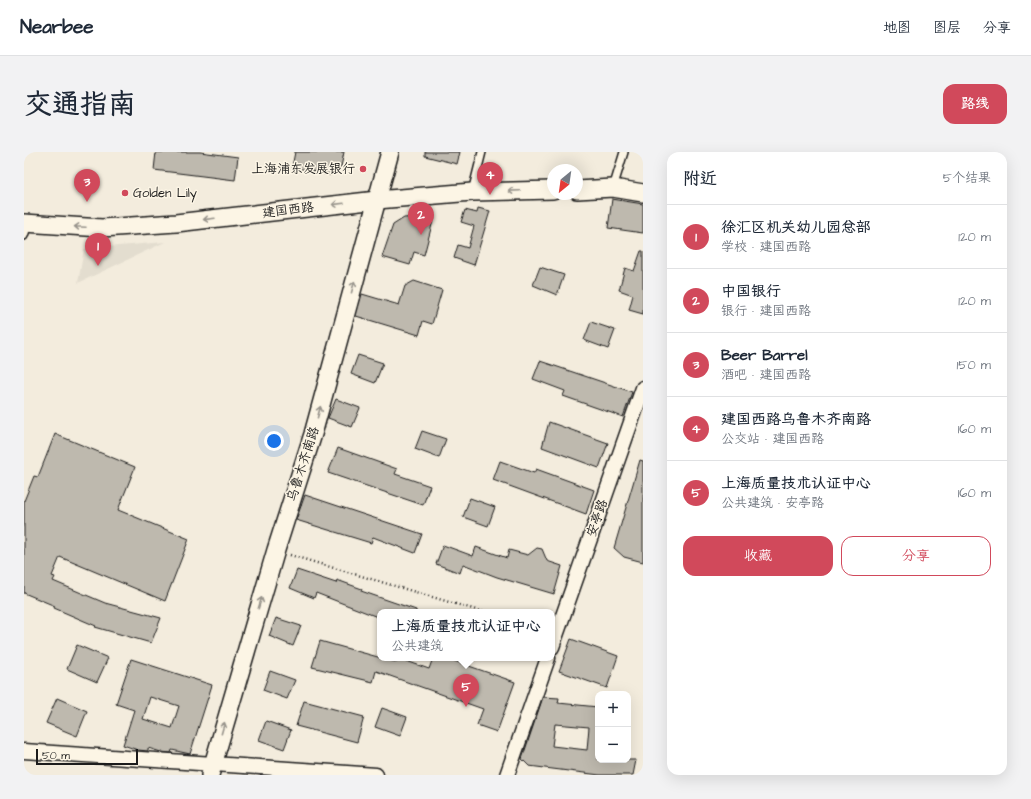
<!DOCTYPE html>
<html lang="zh">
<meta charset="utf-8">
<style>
body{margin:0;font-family:"Architects Daughter","LXGW WenKai TC",sans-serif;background:#f2f2f3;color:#1f2937}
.controls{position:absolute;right:12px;bottom:12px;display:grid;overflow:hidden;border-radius:8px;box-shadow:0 4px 16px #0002}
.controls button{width:36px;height:36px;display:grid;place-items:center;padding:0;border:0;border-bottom:1px solid #e0e1e3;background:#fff;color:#1f2937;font:20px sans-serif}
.compass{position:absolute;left:523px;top:12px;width:36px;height:36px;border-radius:50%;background:#fff;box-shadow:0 4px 16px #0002;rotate:209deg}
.scale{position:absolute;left:12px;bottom:10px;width:102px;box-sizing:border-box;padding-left:4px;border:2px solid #1c1c1c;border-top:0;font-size:11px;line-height:14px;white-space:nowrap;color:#1c1c1c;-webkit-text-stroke:3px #fcf5e5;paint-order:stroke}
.you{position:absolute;left:250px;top:289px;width:14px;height:14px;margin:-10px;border:3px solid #fff;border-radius:50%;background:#1a73e8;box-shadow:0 0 0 6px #1a73e833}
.badge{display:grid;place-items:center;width:26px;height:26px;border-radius:50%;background:#d1495b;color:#fff;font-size:13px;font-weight:700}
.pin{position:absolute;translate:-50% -33px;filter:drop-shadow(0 1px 2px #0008)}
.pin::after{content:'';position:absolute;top:21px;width:14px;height:12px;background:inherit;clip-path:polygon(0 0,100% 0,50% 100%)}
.popup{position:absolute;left:353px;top:457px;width:178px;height:52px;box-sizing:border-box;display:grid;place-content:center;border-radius:8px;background:#fff;filter:drop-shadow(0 1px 3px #0005);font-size:13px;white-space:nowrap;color:#747a83}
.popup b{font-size:15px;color:#1f2937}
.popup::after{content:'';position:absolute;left:50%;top:100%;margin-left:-8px;border:8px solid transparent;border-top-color:#fff}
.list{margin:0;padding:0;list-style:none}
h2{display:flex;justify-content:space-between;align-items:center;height:52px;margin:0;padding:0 16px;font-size:17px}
h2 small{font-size:13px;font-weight:400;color:#747a83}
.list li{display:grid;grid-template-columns:26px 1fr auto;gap:12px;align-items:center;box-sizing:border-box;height:64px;padding:0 16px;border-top:1px solid #e0e1e3}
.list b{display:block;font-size:15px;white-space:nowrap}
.list p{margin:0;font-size:13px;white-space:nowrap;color:#747a83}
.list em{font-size:13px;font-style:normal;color:#747a83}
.actions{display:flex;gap:8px;padding:12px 16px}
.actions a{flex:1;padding:9px 0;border:1px solid #d1495b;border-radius:12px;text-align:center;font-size:14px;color:#d1495b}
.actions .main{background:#d1495b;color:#fff}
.map{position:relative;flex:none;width:619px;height:623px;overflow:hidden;border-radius:12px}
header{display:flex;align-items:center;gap:24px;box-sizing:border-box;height:56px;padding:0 20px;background:#fff;border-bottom:1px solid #e0e1e3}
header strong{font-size:19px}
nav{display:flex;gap:22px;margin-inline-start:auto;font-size:14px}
.intro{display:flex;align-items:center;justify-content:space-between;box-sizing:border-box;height:96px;padding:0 24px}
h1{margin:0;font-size:28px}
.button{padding:10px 18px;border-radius:12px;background:#d1495b;color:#fff;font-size:14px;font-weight:700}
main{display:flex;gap:24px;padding:0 24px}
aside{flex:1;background:#fff;border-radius:12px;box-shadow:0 4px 16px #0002}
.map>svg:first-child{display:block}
.built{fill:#e3ddcf}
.building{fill:#beb9ae;stroke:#1c1c1c;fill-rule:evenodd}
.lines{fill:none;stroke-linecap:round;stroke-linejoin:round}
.service-casing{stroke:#1c1c1c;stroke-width:10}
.minor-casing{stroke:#1c1c1c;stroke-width:17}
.tertiary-casing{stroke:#1c1c1c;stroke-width:20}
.path{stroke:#1c1c1c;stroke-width:2.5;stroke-dasharray:1 3;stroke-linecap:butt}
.service{stroke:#fcf5e5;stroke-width:7}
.minor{stroke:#fcf5e5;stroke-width:14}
.tertiary{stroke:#fcf5e5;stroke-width:17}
.oneway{stroke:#97938b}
.poi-dot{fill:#d1495b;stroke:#fcf5e5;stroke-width:1.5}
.labels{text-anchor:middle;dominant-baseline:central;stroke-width:3;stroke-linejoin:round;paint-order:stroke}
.poi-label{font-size:13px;fill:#1c1c1c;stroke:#fcf5e5;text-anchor:end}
.street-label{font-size:13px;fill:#1c1c1c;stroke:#fcf5e5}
</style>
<header>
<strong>Nearbee</strong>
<nav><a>地图</a><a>图层</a><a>分享</a></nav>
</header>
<div class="intro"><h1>交通指南</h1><a class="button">路线</a></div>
<main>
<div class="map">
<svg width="619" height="623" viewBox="0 0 619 623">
<rect width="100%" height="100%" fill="#f3ecdd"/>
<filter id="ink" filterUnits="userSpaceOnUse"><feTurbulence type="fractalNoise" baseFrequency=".025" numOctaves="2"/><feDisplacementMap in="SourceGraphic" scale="8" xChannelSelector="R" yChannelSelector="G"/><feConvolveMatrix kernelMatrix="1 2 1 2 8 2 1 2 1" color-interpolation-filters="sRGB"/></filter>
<g filter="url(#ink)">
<path class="built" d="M141,90L54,131L60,97Z"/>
<g class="building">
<path d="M132,0H176L214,5L211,28L130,18Z"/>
<path d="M271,0H320L317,15L306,23L268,15Z"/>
<path d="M401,0H436L433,12L401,4Z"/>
<path d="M588,47L619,52V81L584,76Z"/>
<path d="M454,56L466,59L450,113L430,106L434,93L444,96L450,74L437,70L441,58L453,61Z"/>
<path d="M395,61L410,65L400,103L390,100L386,113L358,105L369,73L380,66L394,65Z"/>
<path d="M617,99H619V162L605,158L609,143L595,138L601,116L610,119Z"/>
<path d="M516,115L540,123L533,143L509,133Z"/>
<path d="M390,129L418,138L408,172L399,169L395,183L332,164L338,142L375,153L381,134Z"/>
<path d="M567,170L591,178L584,197L560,188Z"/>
<path d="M334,203L359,211L351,231L327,222Z"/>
<path d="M516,209L608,240L599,265L539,244L541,239L509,227Z"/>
<path d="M312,247L336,256L328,275L304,266Z"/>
<path d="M525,270L584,291L575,316L518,295Z"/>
<path d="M398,279L422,287L415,306L391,297Z"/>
<path d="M31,282L111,315L94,358L165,387L141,449L36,405L28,424L31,425L29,429L81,451L137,466L127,491L71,475L72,474L30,456L31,454L0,441V349L10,324L14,325Z"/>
<path d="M314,296L373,317L371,322L406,334L399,353L304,321Z"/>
<path d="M616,308L619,309V410L600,405L590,396Z"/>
<path d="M476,309L510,321L512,317L570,338L562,362L469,328Z"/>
<path d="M281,343L398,382L391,401L349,385L347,391L272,368Z"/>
<path d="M446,346L471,355L464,374L439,365Z"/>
<path d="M419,393L449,404L452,395L483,406L485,398L504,403L513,396L518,397L523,409L538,414L530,442L473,425L439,412L436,421L412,412Z"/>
<path d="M273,418L312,431L313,428L338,437L337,439L392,458V460H356V466L292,441L290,446L266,436Z"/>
<path d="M252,466L277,474L269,494L245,484Z"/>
<path d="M547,487L594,504L583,536L535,519Z"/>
<path d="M296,489L372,510L374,506L405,517L409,506H422L491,530L473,580L453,573L459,557L352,519L349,530L288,515Z"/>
<path d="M53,493L84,506L73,530L43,517Z"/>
<path d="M107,507L188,533L166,602L148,598L147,601L137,600L124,596V599L114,598L99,593L110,558L92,552ZM126,545L155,554L148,576L119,567Z"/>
<path d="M246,519L271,528L263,547L239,538Z"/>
<path d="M519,545L535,546L534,551L574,555V608H612L609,623H576L505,614L498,607ZM531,572L565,575L563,598L528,594Z"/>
<path d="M33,546L63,559L53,584L22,571Z"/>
<path d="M280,549L340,565L333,590L272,574Z"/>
<path d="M358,556L383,565L376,584L351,575Z"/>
<path d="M242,569L267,578L260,597L235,588Z"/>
</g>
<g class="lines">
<g class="service-casing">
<g id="service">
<path d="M589,36L600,0"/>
<path d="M448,40L458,0"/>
<path d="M0,84L4,72"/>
</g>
</g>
<g class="minor-casing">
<g id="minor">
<path d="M528,495L619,236"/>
<path d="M0,599L352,623"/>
<path d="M483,623L524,506"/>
</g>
</g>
<g class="tertiary-casing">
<g id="tertiary">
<path d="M553,38L589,36L619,41"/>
<path d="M0,71L78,76L152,71L353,48L448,40L529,38"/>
<path d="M186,623L252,398L289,282L366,0"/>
</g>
</g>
<path class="path" d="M266,403L459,460"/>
<use href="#service" class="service"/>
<use href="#minor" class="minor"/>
<use href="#tertiary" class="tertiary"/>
</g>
<defs><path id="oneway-shaft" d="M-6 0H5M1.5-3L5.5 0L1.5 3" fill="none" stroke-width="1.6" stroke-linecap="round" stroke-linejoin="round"/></defs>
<g class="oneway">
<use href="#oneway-shaft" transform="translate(490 39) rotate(178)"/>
<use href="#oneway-shaft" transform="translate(314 52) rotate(173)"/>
<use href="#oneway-shaft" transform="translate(185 67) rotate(173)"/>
<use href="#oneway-shaft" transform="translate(56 75) rotate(-177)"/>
<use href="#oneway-shaft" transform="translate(329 135) rotate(-75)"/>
<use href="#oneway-shaft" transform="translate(295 260) rotate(-75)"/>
<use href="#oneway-shaft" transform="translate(236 451) rotate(-73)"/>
<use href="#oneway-shaft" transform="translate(199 576) rotate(-74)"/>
</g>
</g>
<g class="poi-dot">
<circle cx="339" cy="17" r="4"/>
<circle cx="101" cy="41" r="4"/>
</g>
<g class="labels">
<g class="poi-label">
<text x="331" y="17">上海浦东发展银行</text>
<text x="109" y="41" text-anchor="start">Golden Lily</text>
</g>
<g class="street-label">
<text transform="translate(264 58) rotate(-7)">建国西路</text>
<text transform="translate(279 312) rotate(-72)">乌鲁木齐南路</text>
<text transform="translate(573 366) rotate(-71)">安亭路</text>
</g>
</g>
</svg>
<div class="controls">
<button>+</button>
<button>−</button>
</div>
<svg class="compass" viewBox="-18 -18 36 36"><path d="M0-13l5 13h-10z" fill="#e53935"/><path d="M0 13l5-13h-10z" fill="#747a83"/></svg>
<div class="scale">50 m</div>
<div class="you"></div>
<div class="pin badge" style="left:74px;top:114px">1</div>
<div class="pin badge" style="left:397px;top:83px">2</div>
<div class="pin badge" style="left:63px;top:50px">3</div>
<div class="pin badge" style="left:466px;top:43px">4</div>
<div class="pin badge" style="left:442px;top:555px">5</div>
<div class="popup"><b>上海质量技术认证中心</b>公共建筑</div>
</div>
<aside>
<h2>附近<small>5个结果</small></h2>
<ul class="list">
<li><span class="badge">1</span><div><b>徐汇区机关幼儿园总部</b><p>学校 · 建国西路</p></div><em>120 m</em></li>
<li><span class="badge">2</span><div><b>中国银行</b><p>银行 · 建国西路</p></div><em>120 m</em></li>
<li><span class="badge">3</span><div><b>Beer Barrel</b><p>酒吧 · 建国西路</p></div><em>150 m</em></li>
<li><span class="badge">4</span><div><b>建国西路乌鲁木齐南路</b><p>公交站 · 建国西路</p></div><em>160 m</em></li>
<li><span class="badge">5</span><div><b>上海质量技术认证中心</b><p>公共建筑 · 安亭路</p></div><em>160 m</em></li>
</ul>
<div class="actions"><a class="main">收藏</a><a>分享</a></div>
</aside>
</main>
